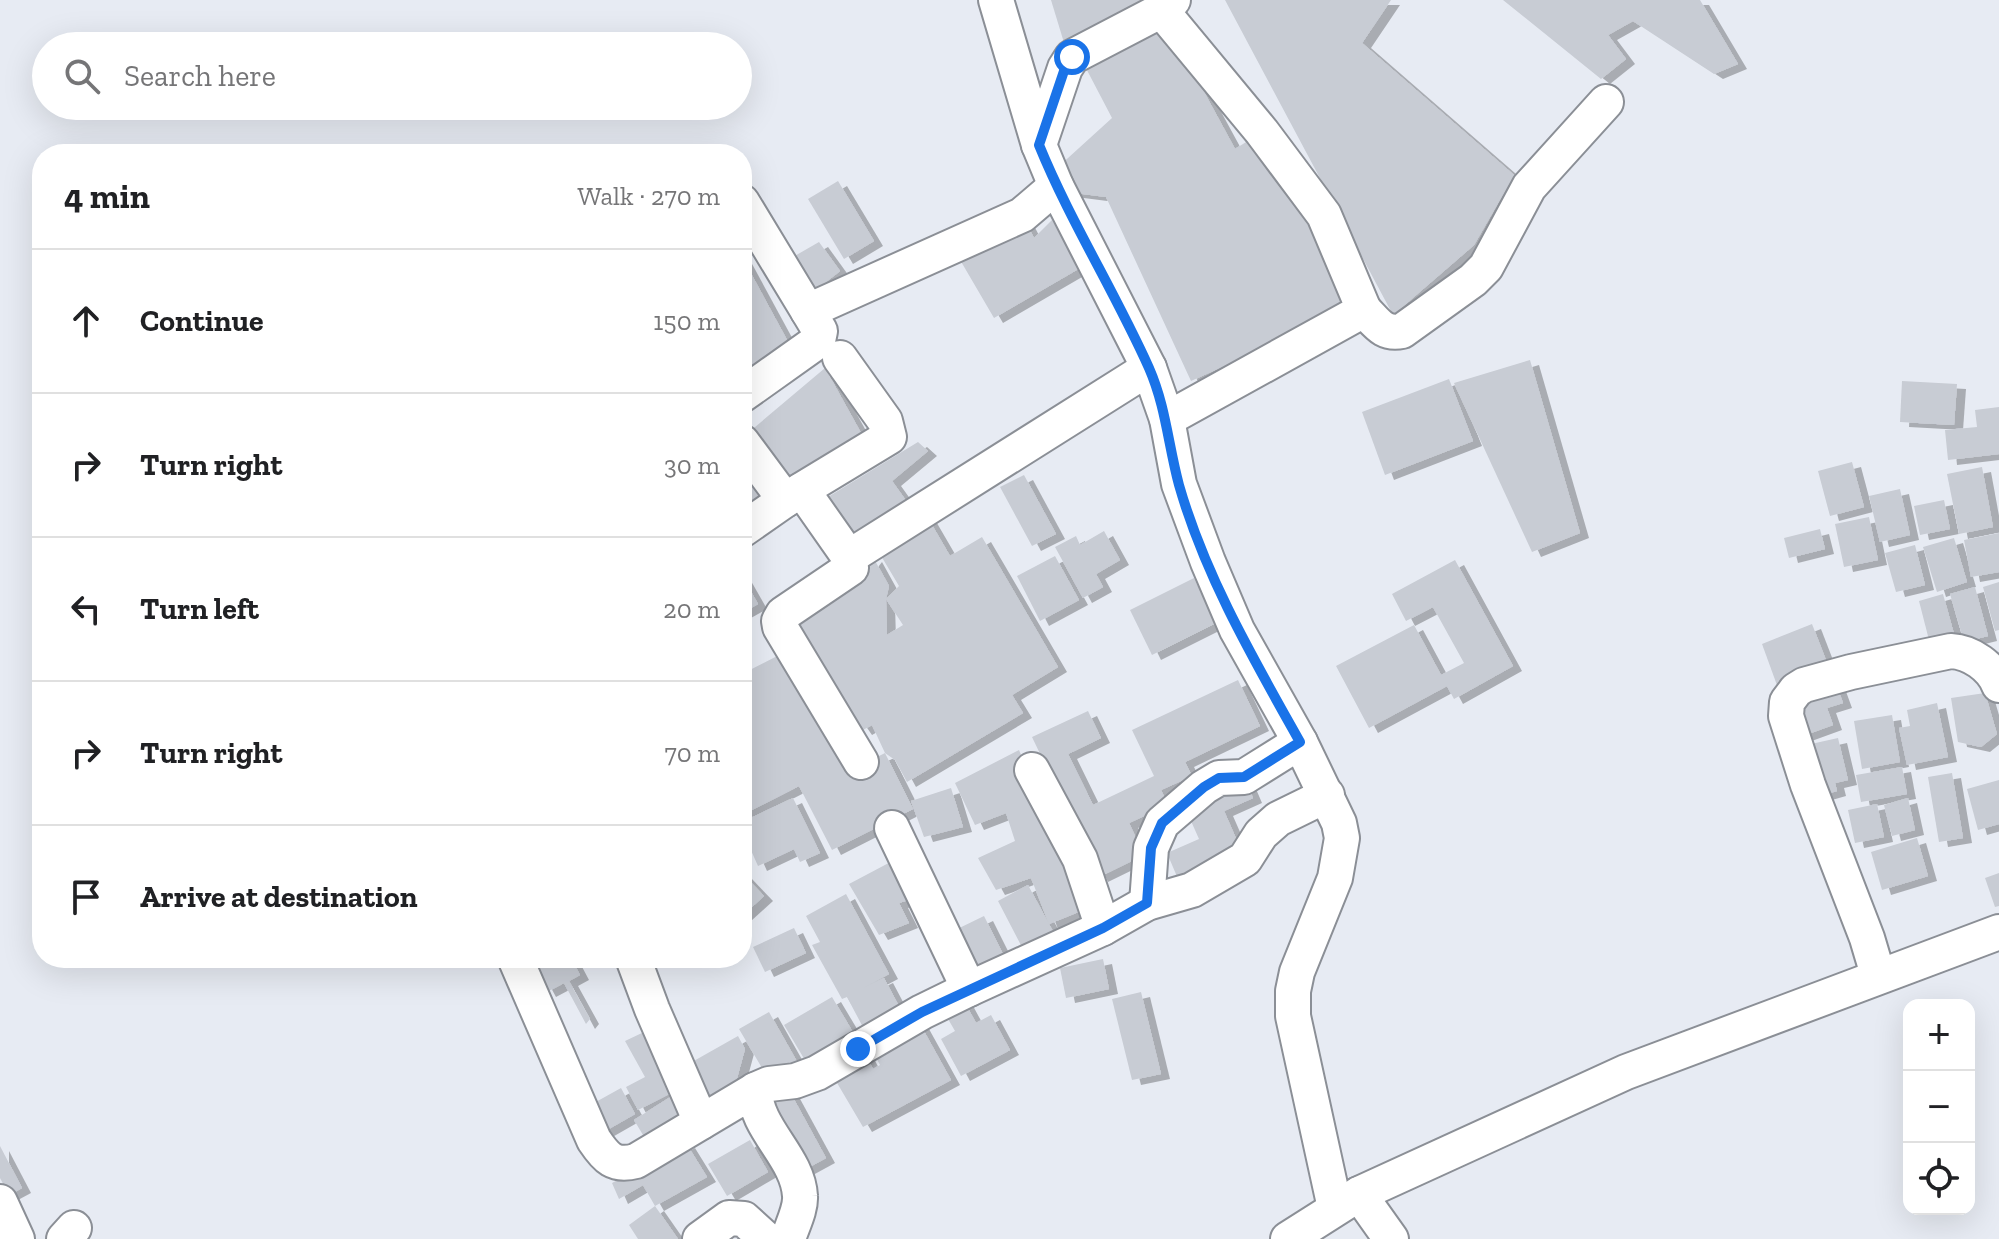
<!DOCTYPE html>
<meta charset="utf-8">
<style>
body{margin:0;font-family:"Zilla Slab",serif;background:#f6f6f6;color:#202124}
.controls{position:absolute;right:24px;bottom:24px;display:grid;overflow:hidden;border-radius:16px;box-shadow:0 8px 32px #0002}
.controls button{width:72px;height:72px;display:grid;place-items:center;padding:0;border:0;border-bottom:2px solid #e0e0e0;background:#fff;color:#202124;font:40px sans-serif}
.stop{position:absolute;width:24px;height:24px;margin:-18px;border:6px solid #1a73e8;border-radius:50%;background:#fff}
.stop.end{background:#1a73e8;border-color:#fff;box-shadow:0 2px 8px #0008}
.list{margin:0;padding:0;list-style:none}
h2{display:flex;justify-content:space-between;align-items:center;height:104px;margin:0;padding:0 32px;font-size:34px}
h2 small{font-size:26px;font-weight:400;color:#757577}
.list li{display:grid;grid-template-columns:52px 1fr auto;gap:24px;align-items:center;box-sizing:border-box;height:144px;padding:0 32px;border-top:2px solid #e0e0e0}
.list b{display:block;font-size:30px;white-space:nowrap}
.list em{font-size:26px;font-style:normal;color:#757577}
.icon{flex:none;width:44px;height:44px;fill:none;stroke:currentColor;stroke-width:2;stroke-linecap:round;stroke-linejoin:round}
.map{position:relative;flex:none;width:1999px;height:1239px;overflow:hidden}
.search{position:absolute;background:#fff;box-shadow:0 8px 32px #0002;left:32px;top:32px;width:720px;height:88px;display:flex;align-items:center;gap:20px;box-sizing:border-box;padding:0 28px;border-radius:44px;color:#757577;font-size:30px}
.panel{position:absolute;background:#fff;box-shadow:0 8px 32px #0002;left:32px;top:144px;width:720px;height:824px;border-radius:32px}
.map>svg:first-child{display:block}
.building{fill:#c8ccd4;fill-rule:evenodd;filter:url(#shadow)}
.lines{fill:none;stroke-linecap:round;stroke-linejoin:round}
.street-casing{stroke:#8b8f96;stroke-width:38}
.street{stroke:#fff;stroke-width:34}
.route{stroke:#1a73e8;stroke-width:10}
</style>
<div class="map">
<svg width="1999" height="1239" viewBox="0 0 1999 1239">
<defs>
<filter id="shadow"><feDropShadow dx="9" dy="5" stdDeviation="0" flood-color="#0004"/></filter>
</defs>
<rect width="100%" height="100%" fill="#e7ebf3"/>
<g class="building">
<path d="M1051,0H1161L1065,46Z"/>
<path d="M1225,0H1391L1362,43L1514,175L1474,245L1393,315Z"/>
<path d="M1503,0H1700L1738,64L1714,74L1633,21L1608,35L1626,59L1601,79Z"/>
<path d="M1160,11L1235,149L1262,132L1364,302L1191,381L1106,197L1067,192L1057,168L1112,118L1078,53Z"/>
<path d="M838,181L874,241L844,259L808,199Z"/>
<path d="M1022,215L1034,238L1052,220L1080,268L994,318L956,253Z"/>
<path d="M819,242L840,271L808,296L786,261Z"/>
<path d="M742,257L787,340L742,376Z"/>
<path d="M1530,360L1580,533L1532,552L1454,383Z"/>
<path d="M825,368L861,433L791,479L748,433Z"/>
<path d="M1449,379L1473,441L1385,475L1362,412Z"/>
<path d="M1902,381L1957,384L1954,425L1900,422Z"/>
<path d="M1999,407V454L1948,460L1945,430L1977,427L1975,410Z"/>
<path d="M918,442L928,451L892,481L907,502L847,540L823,500Z"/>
<path d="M742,458L769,492L742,513Z"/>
<path d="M1852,462L1864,507L1830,516L1818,471Z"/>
<path d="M1982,467L1993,527L1959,534L1947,474Z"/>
<path d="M1024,475L1056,534L1032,546L1000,487Z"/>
<path d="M1900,489L1910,535L1880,542L1869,496Z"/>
<path d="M1944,500L1950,529L1920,535L1914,506Z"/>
<path d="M925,513L950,556L982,537L1058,667L1012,695L1023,713L907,782L895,760L885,753L872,725L863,730L794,630L856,579L873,557L889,586L886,599L899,586L874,544ZM886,599L903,625L887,635Z"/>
<path d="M1869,517L1878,560L1844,567L1835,524Z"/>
<path d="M1820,529L1825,549L1789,558L1784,538Z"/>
<path d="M1104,531L1120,560L1096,574L1103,587L1083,598L1055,547L1076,536L1080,545Z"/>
<path d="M1999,533V572L1971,577L1964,540Z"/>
<path d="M1954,538L1967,582L1937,592L1923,547Z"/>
<path d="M1915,545L1925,585L1896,592L1885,553Z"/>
<path d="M1055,556L1079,600L1040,621L1017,576Z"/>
<path d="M1455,560L1513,666L1454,699L1447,686L1369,728L1336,666L1414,625L1441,675L1464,663L1433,607L1406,621L1392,594Z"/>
<path d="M742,576L758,604L742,613Z"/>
<path d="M1194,578L1216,623L1152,655L1130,610Z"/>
<path d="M1999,582V630L1995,631L1983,587Z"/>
<path d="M1975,587L1988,636L1964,642L1950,594Z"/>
<path d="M1943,594L1954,634L1929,640L1919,601Z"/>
<path d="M1812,624L1829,668L1778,688L1762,644Z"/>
<path d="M783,653L845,773L885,753L913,809L832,850L799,786L742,815V728L747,725L742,715V674Z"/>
<path d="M1238,680L1260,726L1185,762L1192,776L1161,790L1168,805L1129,823L1144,855L1099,877L1032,737L1088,711L1101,738L1068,754L1093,805L1154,776L1132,730Z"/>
<path d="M1835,681L1843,703L1827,708L1833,725L1800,737L1795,703Z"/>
<path d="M1985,693L1997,734L1981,747L1958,742L1951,698Z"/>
<path d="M1937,703L1948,757L1907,765L1899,728L1910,726L1907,710Z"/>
<path d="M1892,715L1900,762L1862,769L1854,721Z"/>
<path d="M1838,738L1848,780L1835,783L1837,791L1823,795L1811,744Z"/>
<path d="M1019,750L1086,909L1049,924L1055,935L1024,951L998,901L1028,885L1049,924L1031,878L996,890L978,858L1015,841L1006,813L975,825L955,783Z"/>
<path d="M1902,767L1907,794L1861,802L1856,775Z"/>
<path d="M1952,773L1963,838L1939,842L1928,777Z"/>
<path d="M1244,777L1253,798L1224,811L1245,859L1181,886L1167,853L1199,839L1183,803Z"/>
<path d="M1999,780V824L1978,830L1967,789Z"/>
<path d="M951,788L963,827L924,837L911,801Z"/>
<path d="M793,798L820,853L800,862L794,849L758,866L742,830V822Z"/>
<path d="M1908,798L1915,830L1892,836L1884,805Z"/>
<path d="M1877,804L1884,837L1855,843L1848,810Z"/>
<path d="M1917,838L1928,876L1882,890L1871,852Z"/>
<path d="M900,857L918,897L899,903L909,923L879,935L849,884Z"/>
<path d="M742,873L764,896L742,916Z"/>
<path d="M1999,873V906L1995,907L1985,878Z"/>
<path d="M846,894L889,974L863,988L884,978L902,1012L865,1031L847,997L842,999L812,945L820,942L806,916Z"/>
<path d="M984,916L1008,964L972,982L947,934Z"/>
<path d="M794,928L806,953L765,972L753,947Z"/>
<path d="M553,958H571L580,975L569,981L590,1019L586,1024L564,983L547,992L534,968Z"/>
<path d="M1103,959L1109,989L1066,998L1060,968Z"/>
<path d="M1141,992L1161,1074L1132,1080L1112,999Z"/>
<path d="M832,997L860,1044L812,1072L784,1025Z"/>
<path d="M964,1001L976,1023L991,1015L1010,1050L961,1076L941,1039L955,1031L944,1012Z"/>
<path d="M769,1012L804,1074L771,1067L762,1068L739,1029Z"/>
<path d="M920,1024L951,1080L863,1127L830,1071L864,1052L873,1069L880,1065L873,1052Z"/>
<path d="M644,1032L675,1091L638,1110L626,1087L645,1077L625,1041Z"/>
<path d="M738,1036L745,1049L736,1082L699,1105L692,1062Z"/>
<path d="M621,1088L635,1114L600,1134L585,1108Z"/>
<path d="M790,1092L826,1158L804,1170L767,1105Z"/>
<path d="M672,1096L688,1120L649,1145L634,1120Z"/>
<path d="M750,1140L768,1172L727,1196L708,1164Z"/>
<path d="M686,1143L707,1177L655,1206L643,1185L619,1199L612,1183Z"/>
<path d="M0,1146L22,1188L9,1195L0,1178Z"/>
<path d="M655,1206L678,1239H638L629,1225Z"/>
</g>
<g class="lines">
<g class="street-casing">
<g id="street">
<path d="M996,0L1039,145L1056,186L1149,368L1167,419L1179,484L1208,562L1237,630L1300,742L1339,823L1342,838L1335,878L1297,972L1293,991V1016L1335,1208"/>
<path d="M1161,10L1262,132L1324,215L1364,310L1167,419"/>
<path d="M1039,145L1065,68L1072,57L1166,8L1173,0"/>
<path d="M742,202L808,311"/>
<path d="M1364,310C1377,323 1383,335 1402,331L1473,280L1486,267L1529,187L1606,102"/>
<path d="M742,395L818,341L820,331L808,311L1022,215L1056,186"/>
<path d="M742,442L785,500L742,530"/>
<path d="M802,490L849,557L851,568L783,614L779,621L780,627L861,762"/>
<path d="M785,500L889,437L885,421L840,358"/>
<path d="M849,557L1149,368"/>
<path d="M1032,770L1080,859L1103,928"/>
<path d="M892,828L969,989"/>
<path d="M1147,903L1151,848L1162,823L1204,787L1219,778L1244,777L1300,742"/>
<path d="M515,958L594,1140C606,1158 614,1167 636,1161L755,1090C755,1129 798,1157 800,1196C801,1209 792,1226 788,1239"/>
<path d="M633,958L652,1009L701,1122"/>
<path d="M1878,975L1867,938L1808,785L1786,716L1787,702L1796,690L1804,685L1851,672L1951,651C1971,652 1992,667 1999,685"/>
<path d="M755,1090L769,1084L795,1081L817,1073L922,1012L969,989L1103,928L1147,903L1192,890L1245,859L1261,834L1278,819L1327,795"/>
<path d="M1359,1194L1391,1239"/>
<path d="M0,1202L17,1239"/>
<path d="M64,1239L74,1228"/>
<path d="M700,1239L729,1218L744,1219L766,1239"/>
<path d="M1288,1239L1359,1194L1626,1072L1999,932"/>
</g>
</g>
<use href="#street" class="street"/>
</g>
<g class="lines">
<path class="route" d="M858,1049L922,1012L1103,928L1147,903L1151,848L1162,823L1204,787L1219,778L1244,777L1300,742C1254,660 1205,576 1179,485C1168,444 1166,407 1149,368C1115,292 1070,221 1039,145L1065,68L1072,57"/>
</g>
</svg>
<div class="controls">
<button>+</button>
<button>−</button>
<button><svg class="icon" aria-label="locate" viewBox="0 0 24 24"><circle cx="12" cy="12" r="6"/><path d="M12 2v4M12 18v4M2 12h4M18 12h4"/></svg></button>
</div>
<div class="stop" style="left:1072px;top:57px"></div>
<div class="stop end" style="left:858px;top:1049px"></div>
<div class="search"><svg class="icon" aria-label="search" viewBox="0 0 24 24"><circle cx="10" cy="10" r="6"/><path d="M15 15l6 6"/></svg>Search here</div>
<section class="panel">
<h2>4 min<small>Walk · 270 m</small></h2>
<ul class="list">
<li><svg class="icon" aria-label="ahead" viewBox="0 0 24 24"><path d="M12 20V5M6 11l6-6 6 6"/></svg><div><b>Continue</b></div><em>150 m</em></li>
<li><svg class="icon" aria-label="right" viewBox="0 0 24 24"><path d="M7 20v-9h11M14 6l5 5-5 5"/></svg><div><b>Turn right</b></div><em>30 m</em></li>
<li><svg class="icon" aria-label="left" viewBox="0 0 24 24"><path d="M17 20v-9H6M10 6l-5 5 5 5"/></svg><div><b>Turn left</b></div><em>20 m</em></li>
<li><svg class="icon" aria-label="right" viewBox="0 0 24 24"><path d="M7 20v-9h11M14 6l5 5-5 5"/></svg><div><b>Turn right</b></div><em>70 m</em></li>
<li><svg class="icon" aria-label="arrive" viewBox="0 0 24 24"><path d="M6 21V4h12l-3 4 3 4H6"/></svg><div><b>Arrive at destination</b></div></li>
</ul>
</section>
</div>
